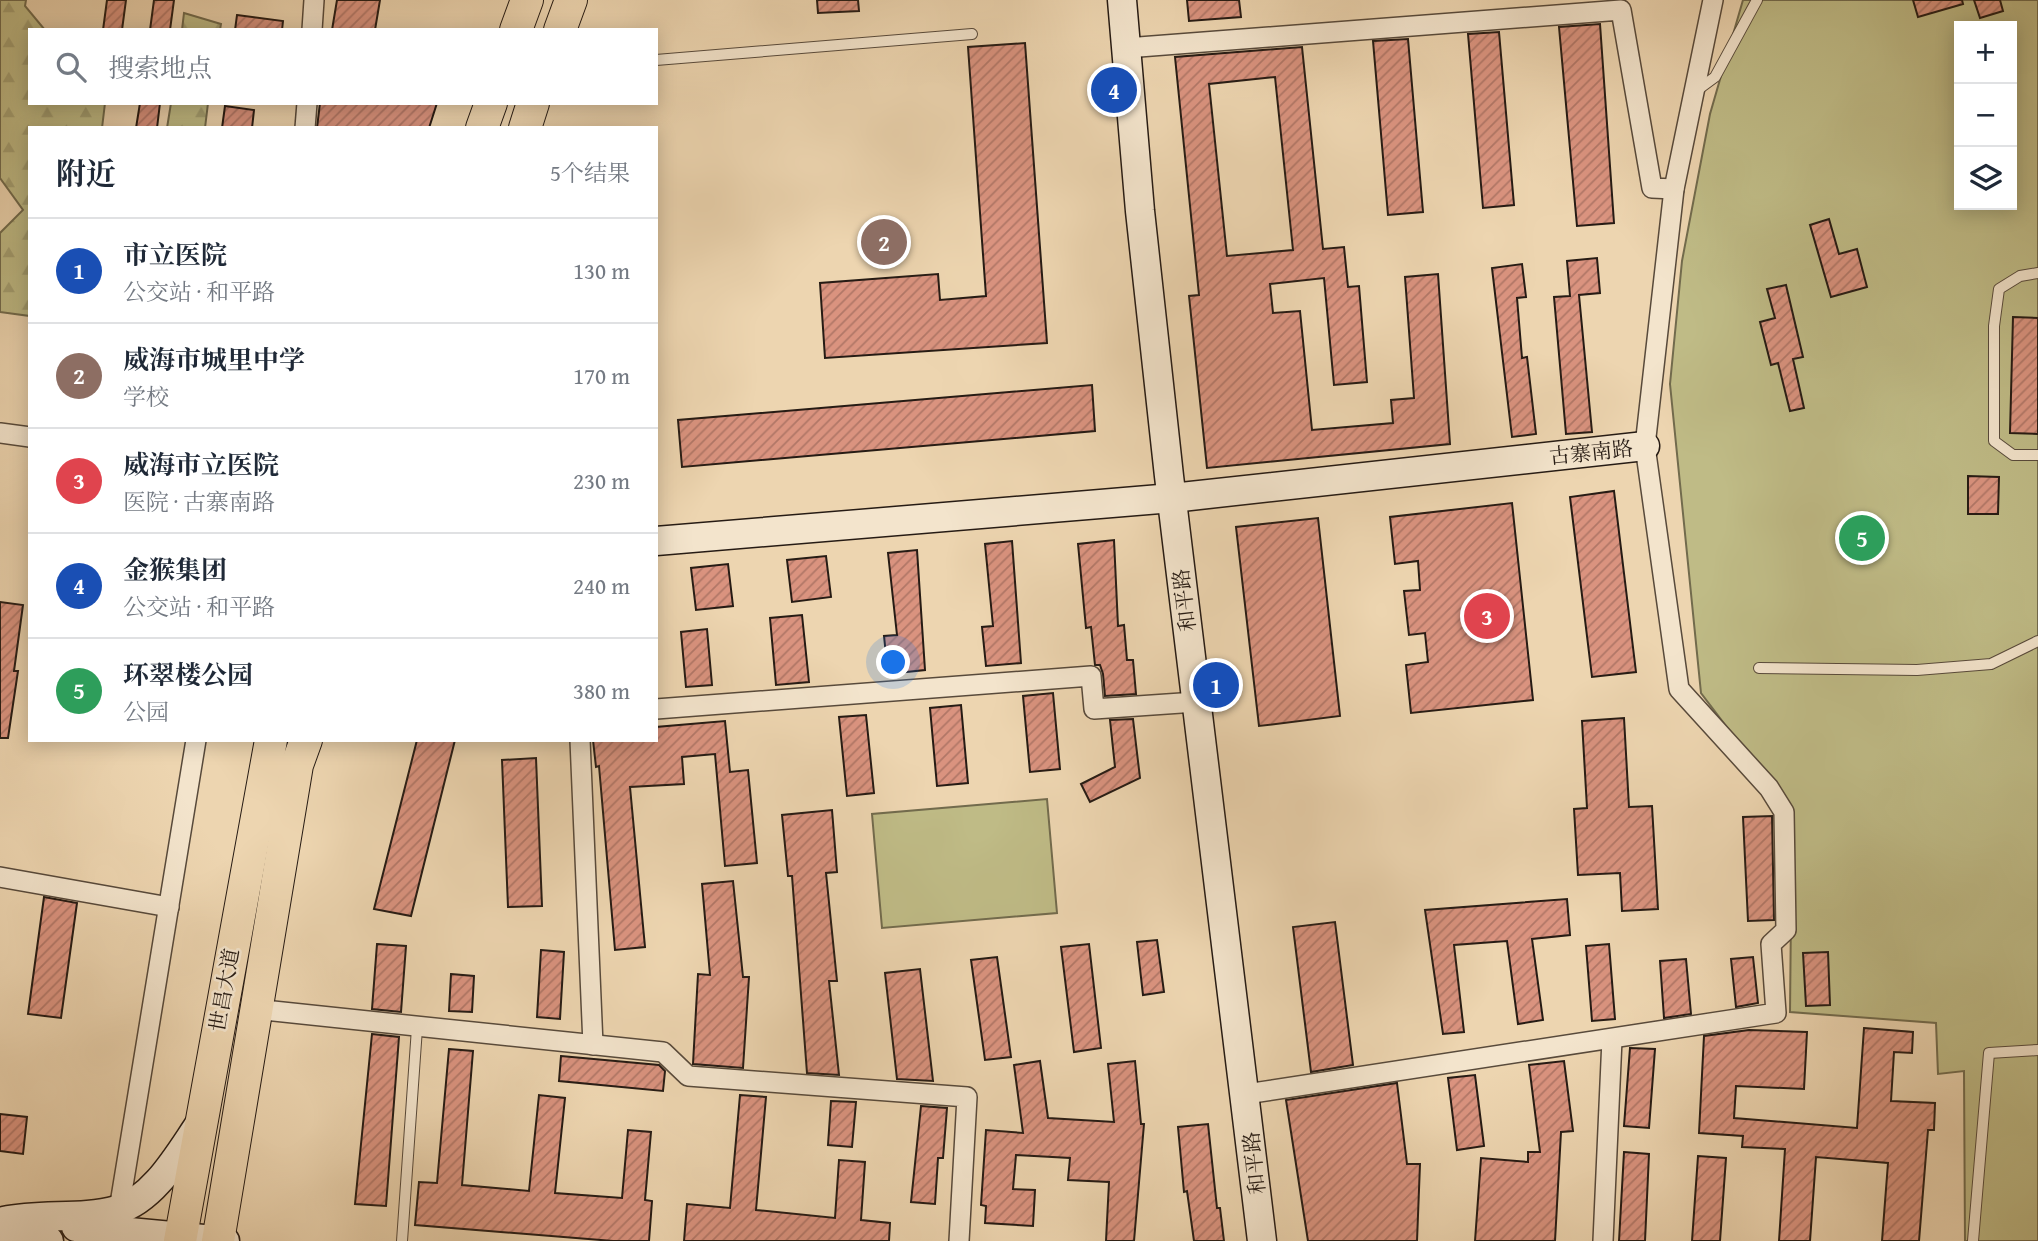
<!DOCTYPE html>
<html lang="zh">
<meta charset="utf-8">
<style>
body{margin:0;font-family:"Gentium Book Plus","Noto Serif SC",serif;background:#f6f6f7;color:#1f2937}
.controls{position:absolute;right:21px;top:21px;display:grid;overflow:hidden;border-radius:0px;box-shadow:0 4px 18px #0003}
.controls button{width:63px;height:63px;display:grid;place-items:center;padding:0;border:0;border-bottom:2px solid #e0e1e3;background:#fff;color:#1f2937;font:35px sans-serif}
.you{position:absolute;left:894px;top:663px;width:24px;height:24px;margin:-18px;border:5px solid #fff;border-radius:50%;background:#1a73e8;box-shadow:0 0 0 10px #1a73e833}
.badge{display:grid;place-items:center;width:46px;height:46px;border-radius:50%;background:#1a73e8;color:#fff;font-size:23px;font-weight:700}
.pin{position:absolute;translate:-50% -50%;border:4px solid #fff;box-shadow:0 2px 7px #0006}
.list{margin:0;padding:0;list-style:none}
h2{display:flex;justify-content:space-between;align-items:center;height:91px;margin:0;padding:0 28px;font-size:30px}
h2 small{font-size:23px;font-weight:400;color:#747a83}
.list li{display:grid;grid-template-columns:46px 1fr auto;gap:21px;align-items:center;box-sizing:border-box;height:105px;padding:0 28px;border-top:2px solid #e0e1e3}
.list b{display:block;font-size:26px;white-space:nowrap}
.list p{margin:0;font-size:23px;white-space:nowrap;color:#747a83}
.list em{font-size:23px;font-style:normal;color:#747a83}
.icon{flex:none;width:38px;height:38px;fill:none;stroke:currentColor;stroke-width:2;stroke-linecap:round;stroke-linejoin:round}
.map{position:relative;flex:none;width:2038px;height:1241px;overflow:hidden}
.search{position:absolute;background:#fff;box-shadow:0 4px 18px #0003;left:28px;top:28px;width:630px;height:77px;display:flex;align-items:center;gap:18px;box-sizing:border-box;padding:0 24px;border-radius:0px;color:#747a83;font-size:26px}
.panel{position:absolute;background:#fff;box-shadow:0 4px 18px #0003;left:28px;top:126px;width:630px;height:616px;border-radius:0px}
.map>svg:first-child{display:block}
.forest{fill:url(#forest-firs);stroke:#726b4d;stroke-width:2}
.park{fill:#bfbb86;stroke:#726b4d;stroke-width:2;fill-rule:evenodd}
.building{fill:url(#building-hatch);stroke:#261b14;stroke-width:2;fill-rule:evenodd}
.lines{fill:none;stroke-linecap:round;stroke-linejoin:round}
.lane-casing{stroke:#584a3b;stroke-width:12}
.street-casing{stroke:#584a3b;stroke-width:22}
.secondary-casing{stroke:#261b14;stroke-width:31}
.primary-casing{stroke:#261b14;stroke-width:34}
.lane{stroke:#f3e4cc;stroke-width:10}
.street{stroke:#f3e4cc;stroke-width:19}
.secondary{stroke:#f3e4cc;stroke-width:28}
.primary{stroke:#edd5b0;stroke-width:32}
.labels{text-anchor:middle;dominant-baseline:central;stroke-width:5;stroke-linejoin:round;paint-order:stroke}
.street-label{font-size:21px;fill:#261b14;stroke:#f3e4cc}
</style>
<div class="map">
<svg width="2038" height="1241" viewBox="0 0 2038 1241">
<defs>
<pattern id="forest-firs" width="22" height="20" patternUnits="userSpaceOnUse" patternTransform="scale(1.75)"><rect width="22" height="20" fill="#bfbb86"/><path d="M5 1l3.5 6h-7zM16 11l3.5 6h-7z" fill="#a4a073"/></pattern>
<pattern id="building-hatch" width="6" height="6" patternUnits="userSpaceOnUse" patternTransform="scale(1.75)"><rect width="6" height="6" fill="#da937f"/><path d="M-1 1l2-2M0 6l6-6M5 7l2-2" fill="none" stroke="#b17767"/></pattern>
</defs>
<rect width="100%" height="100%" fill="#edd5b0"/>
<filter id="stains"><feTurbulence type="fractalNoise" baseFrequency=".00286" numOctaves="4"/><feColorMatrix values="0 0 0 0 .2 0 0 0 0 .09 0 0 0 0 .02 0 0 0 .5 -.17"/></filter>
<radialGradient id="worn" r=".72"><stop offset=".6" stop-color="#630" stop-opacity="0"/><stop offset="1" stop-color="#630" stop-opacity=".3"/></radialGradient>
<g class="forest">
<path d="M0,0H26L25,6L45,30H30V103H105L102,128H30V316L0,312V233L23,210L0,178Z"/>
<path d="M184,13L221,24L220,30H182Z"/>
<path d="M171,103H208L205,128H167Z"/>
</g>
<g class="park">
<path d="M1743,0H2038V1241H1965L1964,1071L1938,1074L1936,1023L1790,1012L1792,813L1701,693L1670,384L1682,261L1710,114ZM1959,26H2012V205H1959Z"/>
<path d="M1047,799L1057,913L882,928L872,814Z"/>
</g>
<g class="building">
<path d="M107,0H126L122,30H103Z"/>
<path d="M154,0H174L170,30H150Z"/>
<path d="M337,0H380L375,30H332Z"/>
<path d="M817,0H858L859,11L818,13Z"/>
<path d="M1187,0H1239L1241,17L1189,21Z"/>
<path d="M1913,0H1962L1963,4L1918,17Z"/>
<path d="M1974,0H2000L2003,11L1980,18Z"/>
<path d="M237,15L283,21L282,30H235Z"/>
<path d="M1600,24L1614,223L1577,226L1559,27Z"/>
<path d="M1499,32L1514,205L1483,208L1468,34Z"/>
<path d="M1408,39L1423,212L1388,215L1373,41Z"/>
<path d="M1025,43L1047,343L825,358L820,283L938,274L940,300L986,296L968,47Z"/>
<path d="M1302,47L1323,249L1344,247L1348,287L1359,286L1367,382L1334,385L1324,278L1270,284L1273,313L1300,311L1312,430L1393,423L1391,400L1414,398L1405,277L1438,274L1450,444L1207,468L1189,296L1199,295L1175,57ZM1275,77L1293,250L1227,256L1209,84Z"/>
<path d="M140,103H160L157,128H136Z"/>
<path d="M320,103H437L429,128H317Z"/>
<path d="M225,106L254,110L252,128H222Z"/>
<path d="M1829,219L1839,254L1857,249L1867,287L1831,297L1810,225Z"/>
<path d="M1597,258L1600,293L1579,295L1592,432L1566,434L1554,297L1570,296L1567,261Z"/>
<path d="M1522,264L1526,297L1517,298L1522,358L1527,357L1536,434L1512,437L1492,268Z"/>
<path d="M1786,285L1803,357L1793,359L1804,408L1790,411L1778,363L1771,365L1760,322L1775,318L1767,289Z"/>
<path d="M2013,317L2038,318V434L2010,433Z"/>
<path d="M1092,385L1095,431L682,467L678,420Z"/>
<path d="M1968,476L1999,477L1998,514H1968Z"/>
<path d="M1614,491L1636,672L1592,677L1570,497Z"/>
<path d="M1512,503L1533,700L1411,713L1406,665L1428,662L1425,633L1409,635L1404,591L1420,590L1418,561L1395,564L1390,517Z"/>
<path d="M1318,518L1340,716L1259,726L1236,527Z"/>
<path d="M1114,540L1118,626L1124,625L1127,660H1133L1136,694L1105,696L1103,674L1100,665H1095L1091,627L1086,628L1078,544Z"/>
<path d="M1012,541L1021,663L986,666L982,627L993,626L985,544Z"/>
<path d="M917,550L925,670L888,674L884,636L897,635L888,553Z"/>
<path d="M826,556L831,597L792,602L787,560Z"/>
<path d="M728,564L733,606L696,610L691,568Z"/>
<path d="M0,602L23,605L14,671H18L8,738H0Z"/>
<path d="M802,615L809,682L776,685L770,618Z"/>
<path d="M707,629L712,685L686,687L681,632Z"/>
<path d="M1053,693L1060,769L1030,772L1023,696Z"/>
<path d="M961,705L968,783L937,786L930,708Z"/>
<path d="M866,715L874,793L847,796L839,717Z"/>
<path d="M1624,718L1629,807L1652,806L1658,909L1622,911L1620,873L1578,875L1574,809L1587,808L1582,721Z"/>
<path d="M1133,719L1140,778L1090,802L1081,784L1115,767L1110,720Z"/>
<path d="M725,721L730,772L748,770L757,863L725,866L715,754L682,757L684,784L630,787L645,947L615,950L599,766L596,767L593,740H656V727Z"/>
<path d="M417,740H455L411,916L374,909Z"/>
<path d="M536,758L542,906L508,907L502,760Z"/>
<path d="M832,810L837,872L826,873L837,981H829L839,1075L807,1073L792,876H788L782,815Z"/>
<path d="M1772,816L1774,920L1748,921L1743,817Z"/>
<path d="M733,881L743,977H749L743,1068L693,1064L698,974L710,975L702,884Z"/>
<path d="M44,897L77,903L61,1018L28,1014Z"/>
<path d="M1567,899L1570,935L1532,939L1543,1020L1518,1024L1507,941L1454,945L1464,1032L1443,1034L1425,910Z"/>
<path d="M1335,922L1353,1065L1311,1072L1293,927Z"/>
<path d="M1157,940L1164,992L1143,995L1137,942Z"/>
<path d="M377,944L406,946L401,1012L372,1009Z"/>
<path d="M1089,944L1101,1048L1074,1052L1061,947Z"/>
<path d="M1609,944L1615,1019L1592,1021L1586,946Z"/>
<path d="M541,950L564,952L560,1019L537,1017Z"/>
<path d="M1828,952L1830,1005L1806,1006L1803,953Z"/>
<path d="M997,957L1011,1057L985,1060L971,960Z"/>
<path d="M1753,957L1758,1003L1736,1007L1731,959Z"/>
<path d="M1686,959L1691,1014L1664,1018L1660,961Z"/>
<path d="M920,969L933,1081L897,1079L885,973Z"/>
<path d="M451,974L474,976L472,1012L449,1011Z"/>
<path d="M1864,1028L1913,1032L1912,1053L1894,1052L1891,1101L1935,1103L1934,1130H1928L1919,1241H1882L1888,1163L1816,1157L1810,1241H1779L1785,1149L1742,1147L1743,1136L1699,1133L1704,1036L1749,1030L1807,1032L1804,1089L1736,1086L1734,1118L1857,1128Z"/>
<path d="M372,1034L399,1037L386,1206L355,1204Z"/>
<path d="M1630,1048L1655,1049L1649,1128L1624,1126Z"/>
<path d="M449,1049L473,1051L462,1185L529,1191L539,1095L565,1098L555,1193L622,1198L628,1130L651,1132L645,1200L652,1201L649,1241H613L415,1225L419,1182L437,1183Z"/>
<path d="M561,1056L659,1065L665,1071L663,1091L559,1081Z"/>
<path d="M1040,1061L1048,1118L1114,1122L1108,1064L1135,1061L1141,1124H1144L1134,1241H1106L1109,1182L1068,1180L1070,1158L1016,1155L1013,1189L1035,1190L1033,1226L985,1223L986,1206L981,1205L986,1130L1023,1133L1014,1065Z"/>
<path d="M1564,1061L1573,1131L1561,1132L1555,1241H1475L1481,1158L1528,1162V1152H1540L1529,1065Z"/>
<path d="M1475,1075L1484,1146L1457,1150L1448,1078Z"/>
<path d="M1397,1083L1407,1164H1420L1417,1241H1308L1286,1100Z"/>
<path d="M740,1095L766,1097L756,1210L835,1218L839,1160L865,1162L861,1220L890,1223L889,1241H684L687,1204L730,1208Z"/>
<path d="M831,1101L856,1102L852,1147L828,1145Z"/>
<path d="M921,1106L947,1108L943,1158H938L935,1204L911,1202Z"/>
<path d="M0,1114L27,1117L23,1154L0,1151Z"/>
<path d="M1208,1124L1217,1208H1220L1224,1241H1194L1187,1191L1184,1192L1178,1127Z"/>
<path d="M1624,1152L1649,1154L1645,1241H1619Z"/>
<path d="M1698,1156L1726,1158L1720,1241H1692Z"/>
</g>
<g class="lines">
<g class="lane-casing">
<g id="lane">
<path d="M656,60L972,34"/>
<path d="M1696,91L1715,77L1757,0"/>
<path d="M2038,273L2020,276L1999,289L1994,326V441L2013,455H2038"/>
<path d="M1759,668L1917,670L1991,664L2038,641"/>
<path d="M402,1241L417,1028"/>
<path d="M1973,1241L1989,1053L2038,1050"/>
</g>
</g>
<g class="street-casing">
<g id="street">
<path d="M312,30L314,0"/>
<path d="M1126,48L1621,10L1652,188L1674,189"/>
<path d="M305,128L307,103"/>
<path d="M0,433L30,437"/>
<path d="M656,709L1091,676L1094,709L1196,702"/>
<path d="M580,740L593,1045"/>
<path d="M0,877L169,907"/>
<path d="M254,1009L663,1052L688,1076L967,1097L959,1241"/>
<path d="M1246,1094L1776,1013L1771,944L1786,930L1784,812L1769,788L1679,689L1645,446L1674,189L1713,0"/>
<path d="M119,1210L196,740"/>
<path d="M1603,1241L1612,1039"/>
</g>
</g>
<g class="secondary-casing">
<g id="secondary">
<path d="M1122,0L1140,211L1169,476L1262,1241"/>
<path d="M656,541L1172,498L1645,446"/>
<path d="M4,1221C41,1213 81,1220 117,1210C155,1199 180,1152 201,1122"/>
<path d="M76,1227L225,1241"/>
<path d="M0,1236L49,1241"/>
</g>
</g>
<g class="primary-casing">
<g id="primary">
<path d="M516,30L527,0"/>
<path d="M560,30L571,0"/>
<path d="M482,128L491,103"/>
<path d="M525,128L533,103"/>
<path d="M180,1241L271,740"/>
<path d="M218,1241L297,765L306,740"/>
</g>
</g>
<use href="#lane" class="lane"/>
<use href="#street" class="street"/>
<use href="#secondary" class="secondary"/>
<use href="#primary" class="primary"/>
</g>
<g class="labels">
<g class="street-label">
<text transform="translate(1591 452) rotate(-6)">古寨南路</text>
<text transform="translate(1184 600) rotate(-97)">和平路</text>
<text transform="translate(224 990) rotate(-80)">世昌大道</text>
<text transform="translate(1254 1163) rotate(-96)">和平路</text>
</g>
</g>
<rect width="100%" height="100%" filter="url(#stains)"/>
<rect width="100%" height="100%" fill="url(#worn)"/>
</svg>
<div class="controls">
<button>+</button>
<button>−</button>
<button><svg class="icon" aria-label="layers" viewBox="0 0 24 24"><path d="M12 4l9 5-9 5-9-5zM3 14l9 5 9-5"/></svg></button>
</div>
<div class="you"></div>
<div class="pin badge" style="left:1216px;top:685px;background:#1a4fb4">1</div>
<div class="pin badge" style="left:884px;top:242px;background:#8d6e63">2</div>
<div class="pin badge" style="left:1487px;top:616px;background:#e0444e">3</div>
<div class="pin badge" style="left:1114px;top:90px;background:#1a4fb4">4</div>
<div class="pin badge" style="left:1862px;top:538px;background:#2e9e5b">5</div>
<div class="search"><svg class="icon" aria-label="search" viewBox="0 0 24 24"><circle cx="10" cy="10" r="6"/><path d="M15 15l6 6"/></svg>搜索地点</div>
<section class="panel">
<h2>附近<small>5个结果</small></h2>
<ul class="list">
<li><span class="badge" style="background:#1a4fb4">1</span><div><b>市立医院</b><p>公交站 · 和平路</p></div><em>130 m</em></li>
<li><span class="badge" style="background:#8d6e63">2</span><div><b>威海市城里中学</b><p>学校</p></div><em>170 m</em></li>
<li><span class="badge" style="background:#e0444e">3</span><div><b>威海市立医院</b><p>医院 · 古寨南路</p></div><em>230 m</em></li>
<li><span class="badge" style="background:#1a4fb4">4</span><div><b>金猴集团</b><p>公交站 · 和平路</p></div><em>240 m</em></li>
<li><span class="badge" style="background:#2e9e5b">5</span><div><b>环翠楼公园</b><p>公园</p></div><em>380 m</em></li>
</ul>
</section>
</div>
